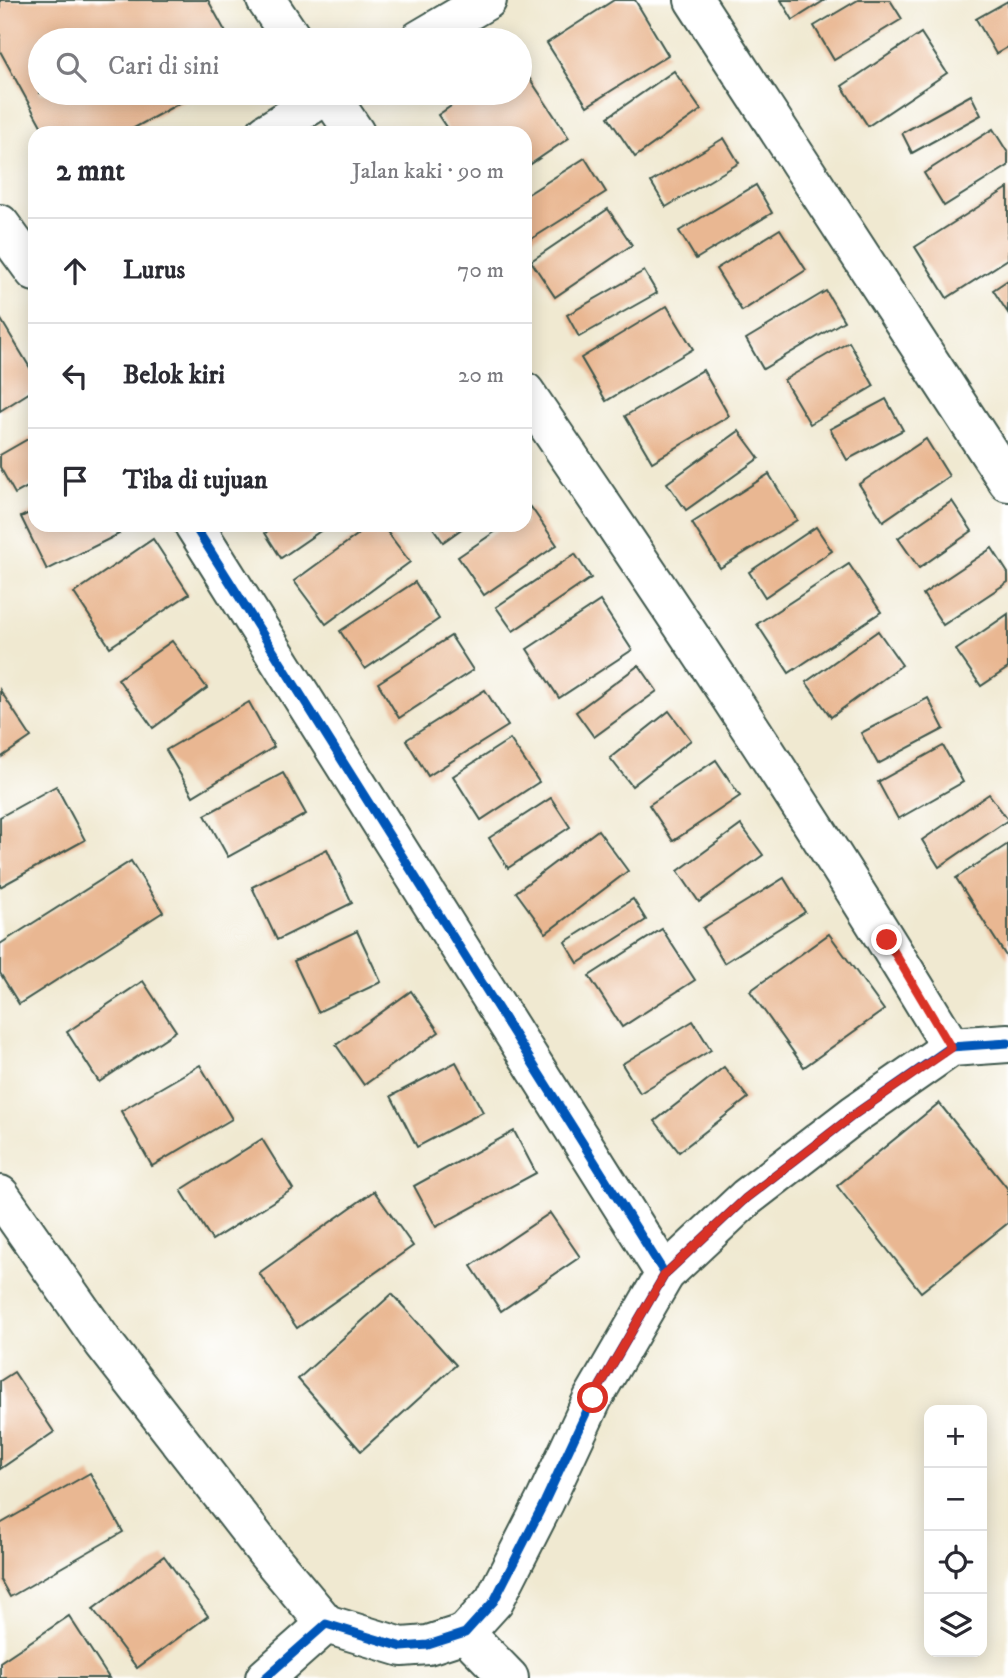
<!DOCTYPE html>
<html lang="id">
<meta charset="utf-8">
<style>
body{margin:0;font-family:"IM FELL DW Pica",serif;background:#f2f2f3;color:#2b2b33}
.controls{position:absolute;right:21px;bottom:21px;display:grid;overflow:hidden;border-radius:14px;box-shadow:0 4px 18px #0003}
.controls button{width:63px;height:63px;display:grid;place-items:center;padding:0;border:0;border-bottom:2px solid #e1e1e2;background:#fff;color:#2b2b33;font:35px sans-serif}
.stop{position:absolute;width:21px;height:21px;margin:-16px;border:5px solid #d93025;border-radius:50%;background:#fff}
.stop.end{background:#d93025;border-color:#fff;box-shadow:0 2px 7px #0008}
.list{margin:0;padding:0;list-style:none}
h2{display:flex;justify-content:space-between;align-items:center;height:91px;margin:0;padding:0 28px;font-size:30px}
h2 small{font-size:23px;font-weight:400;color:#7c7c81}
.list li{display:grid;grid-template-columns:46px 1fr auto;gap:21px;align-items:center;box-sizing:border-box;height:105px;padding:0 28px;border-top:2px solid #e1e1e2}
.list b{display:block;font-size:26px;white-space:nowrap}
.list em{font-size:23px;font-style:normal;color:#7c7c81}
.icon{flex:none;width:38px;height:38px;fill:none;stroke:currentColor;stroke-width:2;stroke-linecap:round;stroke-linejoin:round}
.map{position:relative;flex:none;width:1008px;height:1678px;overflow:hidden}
.search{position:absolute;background:#fff;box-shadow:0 4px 18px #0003;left:28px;top:28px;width:504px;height:77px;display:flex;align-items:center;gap:18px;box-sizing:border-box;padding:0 24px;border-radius:38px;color:#7c7c81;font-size:26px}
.panel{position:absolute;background:#fff;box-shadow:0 4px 18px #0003;left:28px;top:126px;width:504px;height:406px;border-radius:21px}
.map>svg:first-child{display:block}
.building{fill:#e9b792}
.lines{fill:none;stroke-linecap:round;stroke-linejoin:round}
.street-casing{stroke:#3e574c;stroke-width:42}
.street{stroke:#fff;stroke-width:38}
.cycleway-casing{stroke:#fff;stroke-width:13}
.cycleway{stroke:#0057b8;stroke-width:9}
.route{stroke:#d93025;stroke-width:9}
</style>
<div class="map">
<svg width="1008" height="1678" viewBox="0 0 1008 1678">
<rect width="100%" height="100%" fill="#fff"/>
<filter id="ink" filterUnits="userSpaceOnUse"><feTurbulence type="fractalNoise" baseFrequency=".0143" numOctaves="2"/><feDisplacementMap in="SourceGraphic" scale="14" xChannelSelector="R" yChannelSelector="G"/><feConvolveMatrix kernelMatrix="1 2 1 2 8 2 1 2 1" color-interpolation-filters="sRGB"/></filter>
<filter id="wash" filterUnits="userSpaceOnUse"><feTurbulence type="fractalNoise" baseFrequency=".00686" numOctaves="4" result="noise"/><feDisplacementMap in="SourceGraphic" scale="28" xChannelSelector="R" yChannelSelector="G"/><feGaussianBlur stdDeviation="1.57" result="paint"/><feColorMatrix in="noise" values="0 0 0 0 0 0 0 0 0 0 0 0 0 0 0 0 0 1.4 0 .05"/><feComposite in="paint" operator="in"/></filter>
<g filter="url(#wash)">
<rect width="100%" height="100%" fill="#f0e9d1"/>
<g id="blocks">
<g class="building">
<path d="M0,0H208L230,40H40V93H198L125,133H45L0,51Z"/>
<path d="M614,0H635L668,55L587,106L547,43Z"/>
<path d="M781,0H825L793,20Z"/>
<path d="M858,0H890L902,19L834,60L814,26Z"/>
<path d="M1008,1V47L996,54L976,19Z"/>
<path d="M921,33L947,73L868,126L842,86Z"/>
<path d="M520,64L569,138L525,168V133H450L438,115L470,93H520Z"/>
<path d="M674,71L701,110L635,157L608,117Z"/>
<path d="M971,95L981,115L912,153L902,133Z"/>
<path d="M993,129L1008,153V166L944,206L924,173Z"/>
<path d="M724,138L739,163L666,207L651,182Z"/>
<path d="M585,158L606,192L525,243V196Z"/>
<path d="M756,185L772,213L696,259L679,231Z"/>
<path d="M1008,188V259L947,298L915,247Z"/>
<path d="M608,209L632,245L555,297L531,261Z"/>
<path d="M780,229L806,270L742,311L716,269Z"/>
<path d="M644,271L657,293L579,337L567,315Z"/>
<path d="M1008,280V313L993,290Z"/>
<path d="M826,291L844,321L763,369L746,339Z"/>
<path d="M667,306L693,349L606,401L581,358Z"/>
<path d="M0,318L35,376V389L0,411Z"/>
<path d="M849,342L874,386L810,424L784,380Z"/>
<path d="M703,370L729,416L652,462L625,416Z"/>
<path d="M886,399L903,430L847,460L830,429Z"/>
<path d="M739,431L759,458L686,510L667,483Z"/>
<path d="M35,435V483L15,494L0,467V455Z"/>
<path d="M926,439L949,476L883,521L859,484Z"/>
<path d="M769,474L797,520L720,568L692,523Z"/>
<path d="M952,501L972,531L919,568L898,538Z"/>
<path d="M531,507L557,545L484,595L458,557L505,525H525V511Z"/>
<path d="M35,510V525H115L119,534L47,570L21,517Z"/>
<path d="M276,525H329L281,558L265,533Z"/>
<path d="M371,525H382L410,562L326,624L294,581Z"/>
<path d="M431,525H467L443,542Z"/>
<path d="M816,527L832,551L765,597L749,572Z"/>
<path d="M153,539L189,594L110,647L74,593Z"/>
<path d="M992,548L1008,573V582L943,625L923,594Z"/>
<path d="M575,554L591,578L513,631L496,607Z"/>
<path d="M849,564L881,612L789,673L757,624Z"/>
<path d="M415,582L439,619L365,669L340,631Z"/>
<path d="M600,601L632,650L559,698L527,649Z"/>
<path d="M1008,614V668L981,686L956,650Z"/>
<path d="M878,631L902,665L831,717L806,682Z"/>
<path d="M451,636L473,670L399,718L378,683Z"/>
<path d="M172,641L207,688L153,728L118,679Z"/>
<path d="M639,665L657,691L594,737L576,712Z"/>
<path d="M0,690L31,737L0,758Z"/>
<path d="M485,690L508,726L428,776L406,740Z"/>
<path d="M928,698L944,729L878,764L861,733Z"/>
<path d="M249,702L274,747L193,796L166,750Z"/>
<path d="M669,711L691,740L632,786L610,758Z"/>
<path d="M510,739L539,782L481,820L453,776Z"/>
<path d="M943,746L963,782L898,819L878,782Z"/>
<path d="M716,760L740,796L673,841L649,805Z"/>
<path d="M283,773L306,814L228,857L205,815Z"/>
<path d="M56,786L85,840L0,887V817Z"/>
<path d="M989,794L1008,820L939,867L922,840Z"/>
<path d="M551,798L570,827L508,868L489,838Z"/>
<path d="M741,825L763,855L699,902L678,871Z"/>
<path d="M598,830L628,871L546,933L516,892Z"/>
<path d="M1008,844V959L956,878Z"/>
<path d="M327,849L352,903L277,940L252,887Z"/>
<path d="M131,861L163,912L19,1004L0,973V944Z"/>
<path d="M784,878L805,912L724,963L703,928Z"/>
<path d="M633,899L646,920L578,963L565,942Z"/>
<path d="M662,929L695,980L622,1027L589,976Z"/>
<path d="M357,931L381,982L318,1012L294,961Z"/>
<path d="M829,934L884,1010L804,1067L750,991Z"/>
<path d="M143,981L176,1031L99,1082L67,1032Z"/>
<path d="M411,991L439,1032L364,1085L336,1045Z"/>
<path d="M693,1021L711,1050L640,1093L622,1064Z"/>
<path d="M456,1062L483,1112L417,1147L391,1096Z"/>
<path d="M200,1065L232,1119L152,1166L121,1111Z"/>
<path d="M724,1067L748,1098L679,1152L655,1121Z"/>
<path d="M939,1103L1008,1189V1223L921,1292L837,1186Z"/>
<path d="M514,1131L536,1173L436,1227L414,1186Z"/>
<path d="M262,1139L293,1189L212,1240L181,1190Z"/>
<path d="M374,1191L413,1246L297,1328L259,1273Z"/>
<path d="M550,1213L580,1257L501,1311L471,1266Z"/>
<path d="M392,1294L456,1365L361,1451L298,1379Z"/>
<path d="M14,1372L54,1432L0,1469V1381Z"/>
<path d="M90,1473L123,1532L10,1597L0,1579V1524Z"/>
<path d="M164,1556L208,1616L137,1668L93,1609Z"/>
<path d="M69,1616L109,1678H0V1662Z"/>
</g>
</g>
</g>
<g filter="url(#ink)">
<use href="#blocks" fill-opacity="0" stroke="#3e574c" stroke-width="2"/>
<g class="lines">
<g class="street-casing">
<g id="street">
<path d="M266,0L293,40"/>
<path d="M694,0L1008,482"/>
<path d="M419,40L487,0"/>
<path d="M328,93L355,133"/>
<path d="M266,133L330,93"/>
<path d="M0,224L35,272"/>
<path d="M525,392C672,607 817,824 951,1047"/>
<path d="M194,525L665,1274"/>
<path d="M0,1195L103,1342L266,1552L326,1624"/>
<path d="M465,1633L509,1678"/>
<path d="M265,1678L326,1624L402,1647L428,1645L465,1633L494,1601L545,1501L593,1398L665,1274L746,1198L855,1114L951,1047L1008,1043"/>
</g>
</g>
<use href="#street" class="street"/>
<g class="cycleway-casing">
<g id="cycleway">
<path d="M194,525L665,1274"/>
<path d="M265,1678L326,1624L402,1647L428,1645L465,1633L494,1601L545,1501L593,1398L665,1274L746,1198L855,1114L951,1047L1008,1043"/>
</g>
</g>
<use href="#cycleway" class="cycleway"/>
</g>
</g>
<g class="lines" filter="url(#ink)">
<path class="route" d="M593,1398L665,1274L746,1198L855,1114L951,1048L887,940"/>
</g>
</svg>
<div class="controls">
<button>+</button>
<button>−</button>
<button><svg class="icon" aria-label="locate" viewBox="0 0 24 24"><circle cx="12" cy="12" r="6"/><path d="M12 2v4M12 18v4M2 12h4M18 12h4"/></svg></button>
<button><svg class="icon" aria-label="layers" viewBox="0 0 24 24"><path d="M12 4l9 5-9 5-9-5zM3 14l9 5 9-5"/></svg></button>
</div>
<div class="stop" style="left:593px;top:1398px"></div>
<div class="stop end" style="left:887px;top:940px"></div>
<div class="search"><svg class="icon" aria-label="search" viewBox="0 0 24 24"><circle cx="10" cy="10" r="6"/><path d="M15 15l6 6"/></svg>Cari di sini</div>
<section class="panel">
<h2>2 mnt<small>Jalan kaki · 90 m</small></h2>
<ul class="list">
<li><svg class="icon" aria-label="ahead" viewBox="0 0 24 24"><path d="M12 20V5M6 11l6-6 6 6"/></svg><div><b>Lurus</b></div><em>70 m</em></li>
<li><svg class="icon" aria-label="left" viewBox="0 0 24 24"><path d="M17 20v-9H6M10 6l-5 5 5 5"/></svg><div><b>Belok kiri</b></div><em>20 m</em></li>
<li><svg class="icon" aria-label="arrive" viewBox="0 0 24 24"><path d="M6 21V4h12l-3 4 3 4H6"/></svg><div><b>Tiba di tujuan</b></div></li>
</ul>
</section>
</div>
